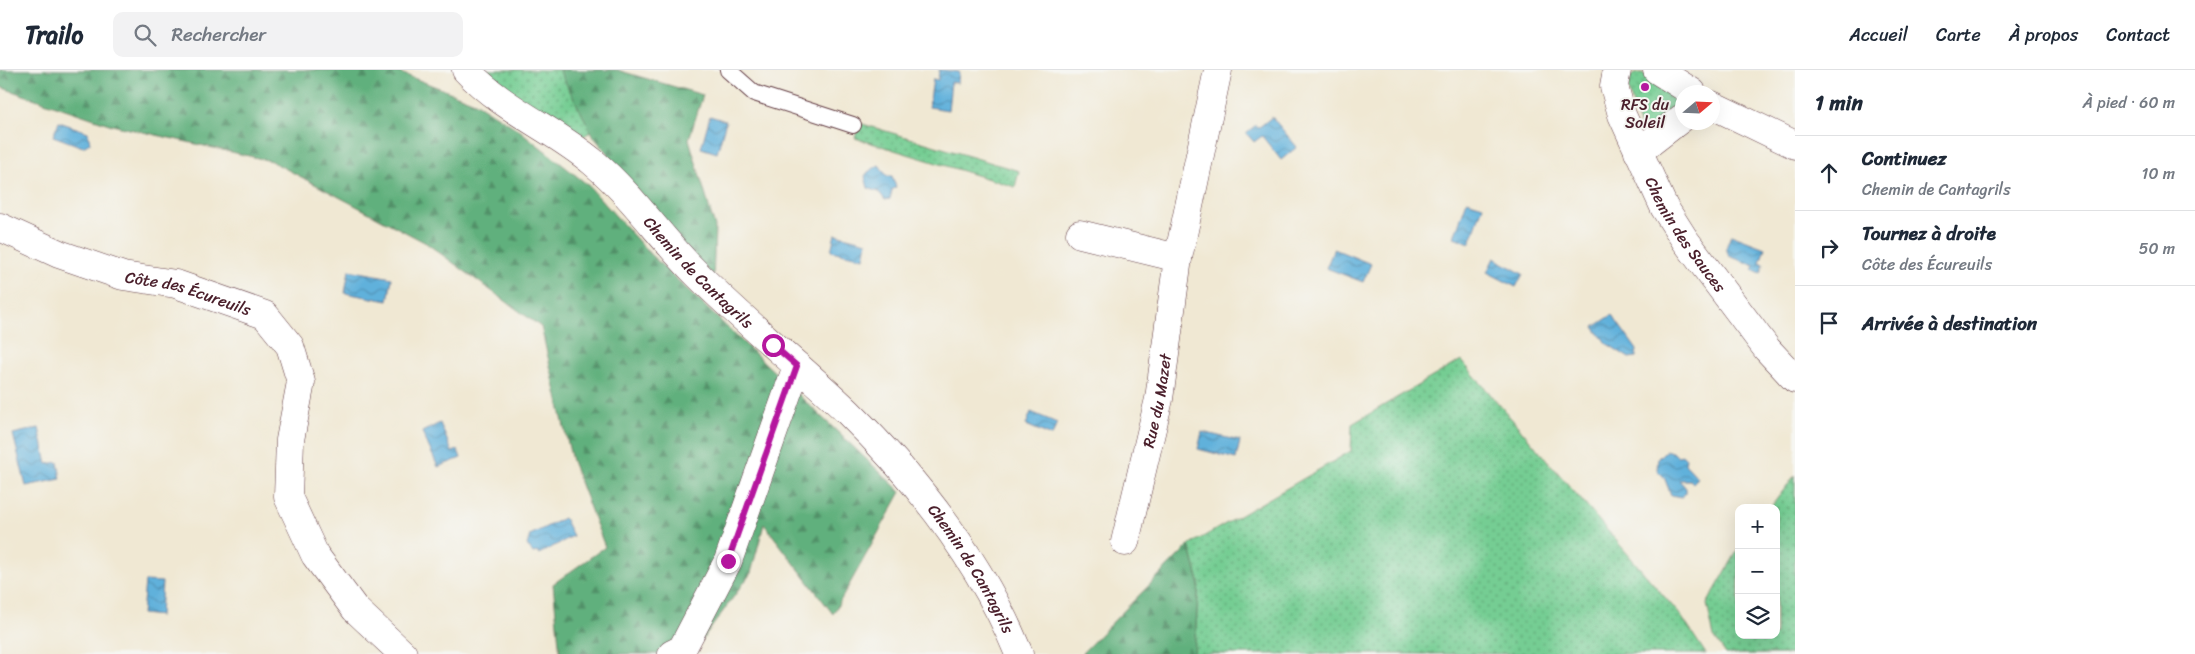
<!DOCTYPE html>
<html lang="fr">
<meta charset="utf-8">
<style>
body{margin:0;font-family:Sriracha,sans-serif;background:#f2f2f3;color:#1f2937}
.controls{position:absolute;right:15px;bottom:15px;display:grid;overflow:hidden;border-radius:10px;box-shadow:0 5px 20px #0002}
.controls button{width:45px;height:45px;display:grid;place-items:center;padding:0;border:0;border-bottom:1px solid #e0e1e3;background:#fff;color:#1f2937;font:25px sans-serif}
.compass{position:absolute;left:1675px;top:15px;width:45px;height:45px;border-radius:50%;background:#fff;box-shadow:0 5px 20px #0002;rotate:71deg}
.stop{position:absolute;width:15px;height:15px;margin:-11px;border:4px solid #b5179e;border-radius:50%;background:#fff}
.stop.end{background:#b5179e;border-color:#fff;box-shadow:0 1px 5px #0008}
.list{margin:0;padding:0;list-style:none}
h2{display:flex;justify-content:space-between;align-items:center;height:65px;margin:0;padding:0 20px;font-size:21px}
h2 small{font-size:16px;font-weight:400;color:#747a83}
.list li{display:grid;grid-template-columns:32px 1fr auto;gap:15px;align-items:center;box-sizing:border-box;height:75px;padding:0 20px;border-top:1px solid #e0e1e3}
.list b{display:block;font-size:19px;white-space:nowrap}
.list p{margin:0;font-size:16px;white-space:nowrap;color:#747a83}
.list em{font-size:16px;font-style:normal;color:#747a83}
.icon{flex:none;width:28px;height:28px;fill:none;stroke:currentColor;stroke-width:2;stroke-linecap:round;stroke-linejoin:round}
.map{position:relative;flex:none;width:1795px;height:584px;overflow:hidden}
header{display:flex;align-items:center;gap:30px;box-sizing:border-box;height:70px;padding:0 25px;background:#fff;border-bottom:1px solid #e0e1e3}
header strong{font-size:24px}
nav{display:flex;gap:28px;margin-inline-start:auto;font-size:18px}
.search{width:350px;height:45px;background:#f2f2f3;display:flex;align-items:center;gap:12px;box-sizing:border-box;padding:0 18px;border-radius:10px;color:#747a83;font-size:19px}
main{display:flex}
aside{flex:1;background:#fff}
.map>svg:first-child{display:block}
.grass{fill:url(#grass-dots);stroke:#60765f}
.forest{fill:url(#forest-firs);stroke:#556854}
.water{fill:url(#water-waves);stroke:#556883}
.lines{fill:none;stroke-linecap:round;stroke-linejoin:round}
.lane-casing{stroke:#633d44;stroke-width:18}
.street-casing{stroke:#633d44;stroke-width:29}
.lane{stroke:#fff;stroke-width:16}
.street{stroke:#fff;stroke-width:28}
.route{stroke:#b5179e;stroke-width:6}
.poi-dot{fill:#b5179e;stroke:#f6f6f2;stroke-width:2}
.labels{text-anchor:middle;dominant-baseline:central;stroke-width:4;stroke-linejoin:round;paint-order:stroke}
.poi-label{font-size:16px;fill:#4a1f2b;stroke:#f6f6f2}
.street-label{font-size:16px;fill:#4a1f2b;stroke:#f6f6f2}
</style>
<header>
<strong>Trailo</strong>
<div class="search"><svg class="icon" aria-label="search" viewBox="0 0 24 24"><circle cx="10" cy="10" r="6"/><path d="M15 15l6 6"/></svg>Rechercher</div>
<nav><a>Accueil</a><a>Carte</a><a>À propos</a><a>Contact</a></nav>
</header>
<main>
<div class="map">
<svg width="1795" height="584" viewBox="0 0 1795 584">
<defs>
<pattern id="grass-dots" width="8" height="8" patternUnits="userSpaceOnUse" patternTransform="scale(1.25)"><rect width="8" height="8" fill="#75cd93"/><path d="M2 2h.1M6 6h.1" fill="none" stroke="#62a678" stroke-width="1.8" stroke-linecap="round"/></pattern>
<pattern id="forest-firs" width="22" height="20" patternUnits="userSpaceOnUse" patternTransform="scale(1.25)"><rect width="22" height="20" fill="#60b07d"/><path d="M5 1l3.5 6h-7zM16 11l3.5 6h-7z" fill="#518f67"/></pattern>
<pattern id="water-waves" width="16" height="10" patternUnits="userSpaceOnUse" patternTransform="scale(1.25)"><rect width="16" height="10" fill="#60b1db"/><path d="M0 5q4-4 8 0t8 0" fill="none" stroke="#518fb2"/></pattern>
</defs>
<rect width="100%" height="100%" fill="#f6f6f2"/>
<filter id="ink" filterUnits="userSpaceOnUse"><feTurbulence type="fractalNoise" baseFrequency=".02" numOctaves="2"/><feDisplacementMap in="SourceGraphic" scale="10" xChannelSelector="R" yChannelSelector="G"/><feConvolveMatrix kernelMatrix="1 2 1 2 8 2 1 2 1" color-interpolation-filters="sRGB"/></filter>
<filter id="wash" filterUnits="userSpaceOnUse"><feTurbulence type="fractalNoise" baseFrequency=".0096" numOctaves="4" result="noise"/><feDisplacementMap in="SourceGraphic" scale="20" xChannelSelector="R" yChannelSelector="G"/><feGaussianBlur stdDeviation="1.12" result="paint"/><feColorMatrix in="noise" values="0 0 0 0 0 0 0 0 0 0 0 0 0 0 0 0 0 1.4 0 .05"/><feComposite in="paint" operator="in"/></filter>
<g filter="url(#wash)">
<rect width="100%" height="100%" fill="#f0e8d3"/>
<g class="grass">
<path d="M481,0H561L591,61L580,69Z"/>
<path d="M1638,3H1642C1655,10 1677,18 1680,35L1642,64L1628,19L1631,6Z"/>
<path d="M859,53L1019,101L1015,117L855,68Z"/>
<path d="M1461,290L1681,546L1706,584H1194L1199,512L1189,475L1351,381L1352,354Z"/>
<path d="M1795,405V584H1726L1714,567L1707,534L1739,478V565H1776V438H1770Z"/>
</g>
<g class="forest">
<path d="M0,0H393L475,32L519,60L588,115L650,184L901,422L833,544L764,454L751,503L692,584H560L553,514L605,477L572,391L541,257L426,173L271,91L112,55L0,17Z"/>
<path d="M559,0H617L703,25L689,69L715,157L713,214L594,67Z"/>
<path d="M1189,475L1199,512L1194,584H1081Z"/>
</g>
<g class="water">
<path d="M939,0L959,2L958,13L951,12L948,40L929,37L933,9L938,10Z"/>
<path d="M710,46L726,51L717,83L701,78Z"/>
<path d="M1272,47L1297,77L1281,90L1262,66L1254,72L1246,63L1256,55L1258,58Z"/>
<path d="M59,52L88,62L90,73L83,77L53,66Z"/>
<path d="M879,95L887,106H892L896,117L892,120L890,129L885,130L879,122L868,118L865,106L868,102Z"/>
<path d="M1467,131L1483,136L1470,173L1454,167Z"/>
<path d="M835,164L867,172L864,188L831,181Z"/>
<path d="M1731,165L1765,178L1760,192L1764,194L1761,203L1753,200L1755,196L1729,186L1726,178Z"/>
<path d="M1334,179L1371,194L1363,212L1326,198Z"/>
<path d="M1494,188L1523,204L1516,217L1487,202Z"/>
<path d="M349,200L392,208L388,231L345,223Z"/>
<path d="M1612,245L1637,280L1636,287L1629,288L1606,273L1594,257Z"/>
<path d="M1031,342L1057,353L1052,366L1026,355Z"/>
<path d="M440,353L452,382L458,380L461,388L438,397L422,362Z"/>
<path d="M39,358L47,394L58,392L61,409L26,416L13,364Z"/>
<path d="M1202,362L1240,371L1236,389L1198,379Z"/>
<path d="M1665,381L1673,382L1677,386L1683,385L1686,388L1685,394L1698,408L1693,413L1690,410H1679L1686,418V423L1681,427L1671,425L1664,407L1657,400L1658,388Z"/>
<path d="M564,448L573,466L539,484L538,482L533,483L527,475L530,465Z"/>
<path d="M145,511L162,512L160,546L142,544Z"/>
</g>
</g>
<g filter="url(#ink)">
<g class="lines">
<g class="lane-casing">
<path id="lane" d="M728,0L754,23L853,55"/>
</g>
<g class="street-casing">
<g id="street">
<path id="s1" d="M466,0C502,39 554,59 594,93C632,125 660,167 694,201C743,251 798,294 848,342C919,412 981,491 1019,584"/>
<path id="s2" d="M1617,0L1614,16L1622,45L1664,137L1685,170L1767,279L1795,309"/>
<path d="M1657,0L1692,22"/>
<path d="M1712,35L1795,75"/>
<path d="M1638,82L1682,48"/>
<path id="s3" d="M0,157L59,184L123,206L176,214L265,245L290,276L301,312L290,370L288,427L315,485L355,539L403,584"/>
<path d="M1080,164L1178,188"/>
<path id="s4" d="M1125,472L1159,329L1178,188L1218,0"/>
<path d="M672,584L682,579L728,491L797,296"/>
</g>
</g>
<use href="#lane" class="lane"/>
<use href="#street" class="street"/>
</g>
</g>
<g class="lines" filter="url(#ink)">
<path class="route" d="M728,491L797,296L773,275"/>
</g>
<circle class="poi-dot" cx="1645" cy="17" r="5"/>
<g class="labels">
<g class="poi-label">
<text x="1645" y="34">RFS du<tspan x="1645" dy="18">Soleil</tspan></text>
</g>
<g class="street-label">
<text stroke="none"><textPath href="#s2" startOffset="182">Chemin des Sauces</textPath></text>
<text stroke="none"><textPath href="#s1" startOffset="310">Chemin de Cantagrils</textPath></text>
<text stroke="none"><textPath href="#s3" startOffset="200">Côte des Écureuils</textPath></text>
<text stroke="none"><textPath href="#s4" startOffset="145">Rue du Mazet</textPath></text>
<text stroke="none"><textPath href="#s1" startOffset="715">Chemin de Cantagrils</textPath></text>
</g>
</g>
</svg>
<div class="controls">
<button>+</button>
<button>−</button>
<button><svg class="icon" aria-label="layers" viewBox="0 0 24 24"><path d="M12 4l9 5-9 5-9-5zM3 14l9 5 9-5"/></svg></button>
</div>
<svg class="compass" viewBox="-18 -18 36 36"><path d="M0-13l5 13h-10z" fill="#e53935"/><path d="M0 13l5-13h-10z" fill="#747a83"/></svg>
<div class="stop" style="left:773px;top:275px"></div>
<div class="stop end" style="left:728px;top:491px"></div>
</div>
<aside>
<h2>1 min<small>À pied · 60 m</small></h2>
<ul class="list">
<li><svg class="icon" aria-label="ahead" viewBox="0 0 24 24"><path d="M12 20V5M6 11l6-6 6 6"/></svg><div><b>Continuez</b><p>Chemin de Cantagrils</p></div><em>10 m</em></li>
<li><svg class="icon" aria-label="right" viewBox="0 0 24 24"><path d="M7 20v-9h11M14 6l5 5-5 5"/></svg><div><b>Tournez à droite</b><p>Côte des Écureuils</p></div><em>50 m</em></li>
<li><svg class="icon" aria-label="arrive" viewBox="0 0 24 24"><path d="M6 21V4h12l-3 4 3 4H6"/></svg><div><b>Arrivée à destination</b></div></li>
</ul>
</aside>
</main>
